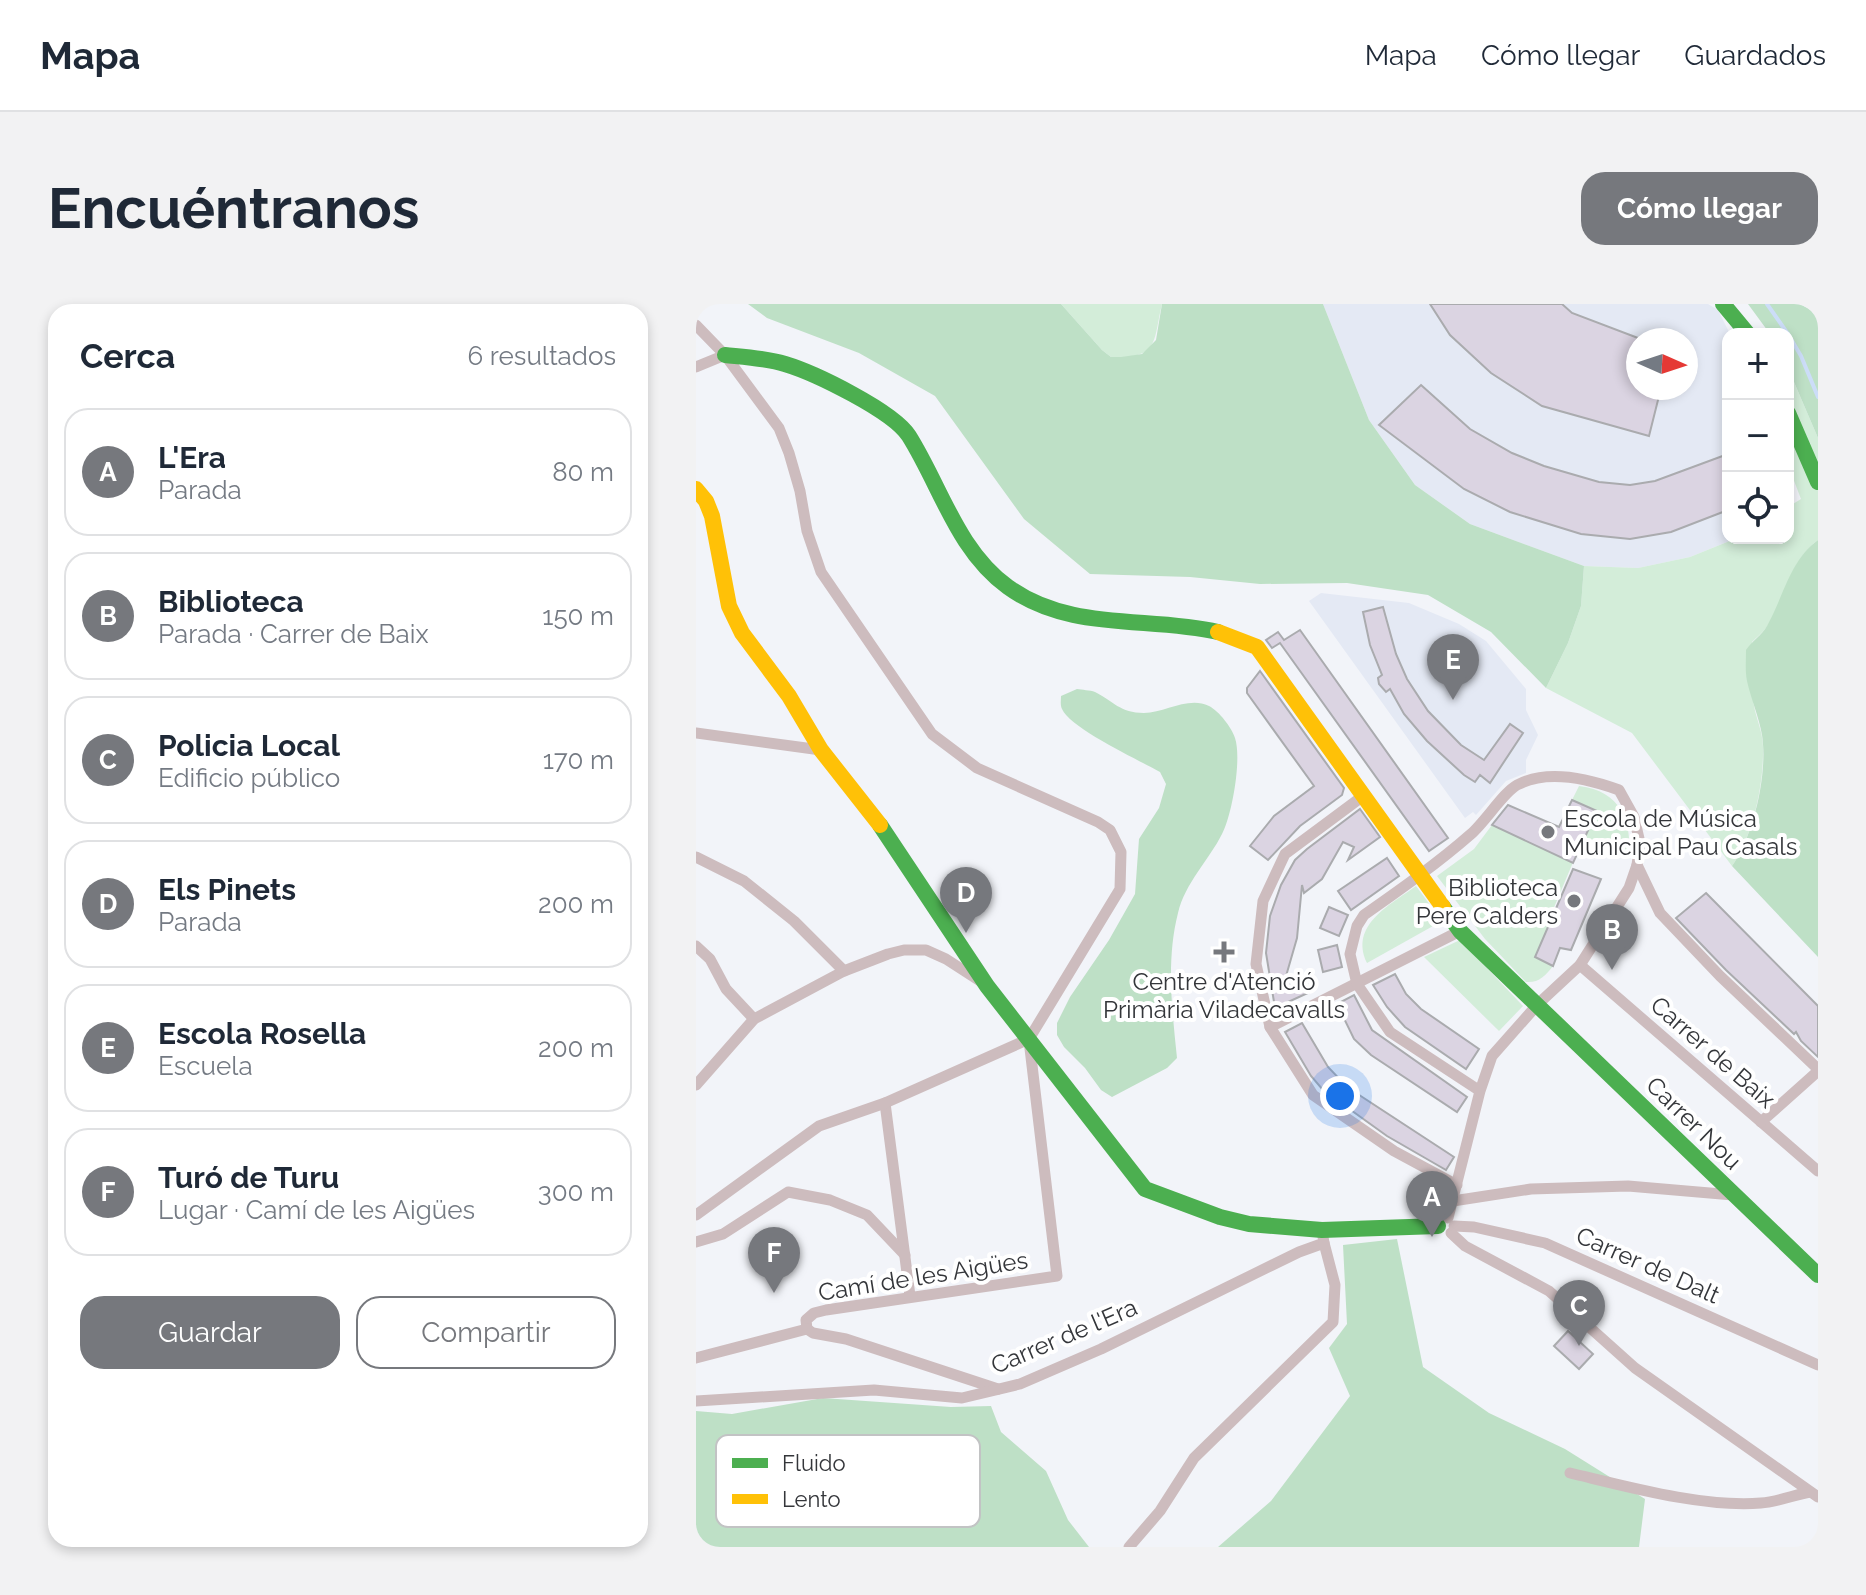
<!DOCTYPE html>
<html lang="es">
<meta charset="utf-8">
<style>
body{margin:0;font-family:Raleway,sans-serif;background:#f2f2f3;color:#1f2937}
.controls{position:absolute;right:24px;top:24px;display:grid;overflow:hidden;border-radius:16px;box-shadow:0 4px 12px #0003}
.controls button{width:72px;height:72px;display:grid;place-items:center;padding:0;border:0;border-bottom:2px solid #e0e1e3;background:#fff;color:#1f2937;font:40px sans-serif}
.compass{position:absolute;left:930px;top:24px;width:72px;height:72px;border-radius:50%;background:#fff;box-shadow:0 4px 12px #0003;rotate:93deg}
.you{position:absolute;left:644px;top:792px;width:28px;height:28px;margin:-20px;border:6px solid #fff;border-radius:50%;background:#1a73e8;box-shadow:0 0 0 12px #1a73e833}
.badge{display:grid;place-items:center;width:52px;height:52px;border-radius:50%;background:#76787d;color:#fff;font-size:26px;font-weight:700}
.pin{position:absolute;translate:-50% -66px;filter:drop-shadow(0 2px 4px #0008)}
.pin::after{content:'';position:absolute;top:42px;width:28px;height:24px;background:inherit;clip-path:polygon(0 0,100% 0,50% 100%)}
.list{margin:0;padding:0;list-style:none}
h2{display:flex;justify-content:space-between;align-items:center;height:104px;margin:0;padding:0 32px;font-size:34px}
h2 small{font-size:26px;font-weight:400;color:#747a83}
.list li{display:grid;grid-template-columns:52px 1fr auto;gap:24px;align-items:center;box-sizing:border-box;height:128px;margin:0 16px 16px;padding:0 16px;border:2px solid #e0e1e3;border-radius:24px}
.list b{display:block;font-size:30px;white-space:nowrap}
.list p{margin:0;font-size:26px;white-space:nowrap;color:#747a83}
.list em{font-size:26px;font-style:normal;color:#747a83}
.actions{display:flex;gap:16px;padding:24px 32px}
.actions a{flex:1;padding:18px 0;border:2px solid #76787d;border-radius:24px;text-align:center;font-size:28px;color:#76787d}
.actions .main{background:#76787d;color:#fff}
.icon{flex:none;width:44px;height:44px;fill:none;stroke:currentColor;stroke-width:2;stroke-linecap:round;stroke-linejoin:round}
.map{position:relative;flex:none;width:1122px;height:1243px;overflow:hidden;border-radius:24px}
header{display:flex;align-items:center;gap:48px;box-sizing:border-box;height:112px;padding:0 40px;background:#fff;border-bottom:2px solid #e0e1e3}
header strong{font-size:38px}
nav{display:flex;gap:44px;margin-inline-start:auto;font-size:28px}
.intro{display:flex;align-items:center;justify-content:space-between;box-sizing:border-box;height:192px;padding:0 48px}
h1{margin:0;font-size:56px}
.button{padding:20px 36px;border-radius:24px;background:#76787d;color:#fff;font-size:28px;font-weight:700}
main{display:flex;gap:48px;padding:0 48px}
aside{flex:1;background:#fff;border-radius:24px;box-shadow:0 4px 12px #0003}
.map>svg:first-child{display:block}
.built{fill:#e4e9f4;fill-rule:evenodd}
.green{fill:#d3edd9}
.forest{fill:#bee0c6}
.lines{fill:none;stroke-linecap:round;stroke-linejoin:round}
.stream{stroke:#ccddf8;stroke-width:4}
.building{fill:#dbd4e2;stroke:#aaabae;stroke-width:2}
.street{stroke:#cdbcbe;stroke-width:11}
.fast{stroke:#4caf50;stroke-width:16}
.slow{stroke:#ffc107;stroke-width:16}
.poi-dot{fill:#76787d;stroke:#fff;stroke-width:3}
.labels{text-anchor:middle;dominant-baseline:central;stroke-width:8;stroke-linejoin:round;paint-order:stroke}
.poi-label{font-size:24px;fill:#34363a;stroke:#fff;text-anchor:start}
.street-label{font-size:24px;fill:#34363a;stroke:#fff}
.key{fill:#fff;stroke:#c2c3c4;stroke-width:2}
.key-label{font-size:22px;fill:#34363a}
</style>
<header>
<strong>Mapa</strong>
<nav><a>Mapa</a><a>Cómo llegar</a><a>Guardados</a></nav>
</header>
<div class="intro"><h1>Encuéntranos</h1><a class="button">Cómo llegar</a></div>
<main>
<aside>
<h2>Cerca<small>6 resultados</small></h2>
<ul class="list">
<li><span class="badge">A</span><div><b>L'Era</b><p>Parada</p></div><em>80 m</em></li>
<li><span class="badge">B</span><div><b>Biblioteca</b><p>Parada · Carrer de Baix</p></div><em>150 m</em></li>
<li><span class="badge">C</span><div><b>Policia Local</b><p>Edificio público</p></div><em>170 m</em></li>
<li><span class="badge">D</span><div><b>Els Pinets</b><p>Parada</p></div><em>200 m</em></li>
<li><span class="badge">E</span><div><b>Escola Rosella</b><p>Escuela</p></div><em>200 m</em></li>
<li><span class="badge">F</span><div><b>Turó de Turu</b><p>Lugar · Camí de les Aigües</p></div><em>300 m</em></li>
</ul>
<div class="actions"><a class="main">Guardar</a><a>Compartir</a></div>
</aside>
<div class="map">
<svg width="1122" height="1243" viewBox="0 0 1122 1243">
<rect width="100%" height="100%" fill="#f2f4f9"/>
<g class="built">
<path d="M627,0H1012L1022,6L1034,30L1032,234H1041L994,253L942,264L888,262L774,220L719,181L673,116ZM942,36H990V84H942Z"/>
<path d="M625,289L713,299L763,320L790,337L830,385V406L842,431L830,456V469L810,477L780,511L777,508L769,514L613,297Z"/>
</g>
<g class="green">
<path d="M365,0H466C457,37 464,55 415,53L406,46Z"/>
<path d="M1092,64L1122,134V236C1092,258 1090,296 1070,324C1066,329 1060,334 1056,338C1056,357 1055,376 1057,394C1058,411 1067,426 1067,443C1068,480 1057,532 1036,562L936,429L850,384L872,339L885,302L888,262L942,264L994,253L1041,234H1092V203L1105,195L1092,161Z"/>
<path d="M883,482C925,487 936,517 933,554L889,534L900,507L876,496Z"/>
<path d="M796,521L878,556L851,620L852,627L839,653L857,662C849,672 843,679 830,678L789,635L741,572L778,545Z"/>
<path d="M720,582L746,617L671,659C653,621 694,601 720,582Z"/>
<path d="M764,636L827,702L803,727L728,653Z"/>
</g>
<g class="forest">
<path d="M52,0H365L406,46L415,53H425L446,50L460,36L466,0H627L673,116L719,181L774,220L888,262L885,302L872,339L850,384L795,328L732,291L651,279L564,280L494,273L394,270L328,215L239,92L163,49L71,14Z"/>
<path d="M1052,0H1104L1122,10V134L1092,64V30H1074Z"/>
<path d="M1122,236V653L1036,562C1058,531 1072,469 1066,431C1063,413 1055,395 1051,377C1049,367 1050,356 1050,346C1056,337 1066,331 1071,322C1087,294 1094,256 1122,236Z"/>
<path d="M381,385C386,386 394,386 399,388C417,397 424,409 448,409C469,409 492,392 513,402C523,407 536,424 539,434C546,455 536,511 526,530C513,556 489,579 482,609C470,656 476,706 481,754L471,764L416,793L405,786L389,764L368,743L361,731V719L374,693L413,636L439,590L443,535L463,504L470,480L464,468C443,456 375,425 366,405C364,401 365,396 365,392Z"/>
<path d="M701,935L727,1063L793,1109L869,1145L949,1195L943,1243H522L575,1197L654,1092L633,1044L651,1020L647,941Z"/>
<path d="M127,1094L255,1103L295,1102L305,1128L350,1167L372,1216L393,1243H0V1107L36,1110Z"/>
</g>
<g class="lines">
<g class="stream">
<path d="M1071,0L1092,30"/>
<path d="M1092,30L1105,52L1122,93"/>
</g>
</g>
<g class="building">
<path d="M734,0H866L876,9L942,34V84H965L953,132L846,102L795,69L754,31Z"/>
<path d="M725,81L774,125L816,149L848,162L903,178L934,181L959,177L1032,150V206L975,228L934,235L885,230L814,208L768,185L683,121Z"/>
<path d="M687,303L700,350L711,375L732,407L765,441L788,456L814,420L827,429L794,479L784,471L779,478L768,471L731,437L708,410L694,385L690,388L683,380L682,374L686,371L674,341L667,308Z"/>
<path d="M604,326L752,534L733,547L584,339L576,344L570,336L582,328L588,336Z"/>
<path d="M564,367L648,484L646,491L604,522L572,556L554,542L578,512L618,482L551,389V384Z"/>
<path d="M876,496L901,507L877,559L796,521L812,501L863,523Z"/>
<path d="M664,505L684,533L652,556L658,543L647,538L626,575L608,589L606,581L601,634L588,679L600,683L604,672L610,687L614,688L579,704L570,649L574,612L585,581L599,556L611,545Z"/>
<path d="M691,554L703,572L655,606L642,587Z"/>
<path d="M877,565L905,575L875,646L864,644L857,662L839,653Z"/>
<path d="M1010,589L1122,702V753L1105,737L1100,728L1098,730L1030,666L980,614Z"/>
<path d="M633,603L652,611L643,632L624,624Z"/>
<path d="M641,641L646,663L627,668L622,646Z"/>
<path d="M699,670L710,690L725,705L783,745L770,765L709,723L691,703L677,681Z"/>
<path d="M658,691L676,726L771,793L761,808L675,751L658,735L641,700Z"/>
<path d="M606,719L632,763L651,783L758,853L750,866L691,832L627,786L615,772L589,728Z"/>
<path d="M872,1027L897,1050L883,1065L858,1042Z"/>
</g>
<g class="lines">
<g class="street">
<path d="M0,21L29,51L83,124L93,149L104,187L111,227L125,268L236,430L281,464L402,518L414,526L425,548L424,585L333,735"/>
<path d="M0,63L29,51"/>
<path d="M0,429L125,446"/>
<path d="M667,492L589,550L567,597L560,660L574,723L617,791L698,847L761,881"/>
<path d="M0,553L48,577L98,617L148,667"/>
<path d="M941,561L964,609L1024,672L1122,765"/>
<path d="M0,642L14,655L30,685L58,715"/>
<path d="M884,661L1122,867"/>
<path d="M574,723L764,627"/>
<path d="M0,781L58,715L148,667L192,650L208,646H230L250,655L284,677"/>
<path d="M189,799L214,992"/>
<path d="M1065,818L1122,767"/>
<path d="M757,897L835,885L932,882L1037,891"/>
<path d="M0,911L123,822L189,799L333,735"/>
<path d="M752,914L784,787L796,752L842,700L884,661L933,584L941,561L944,539L938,513L923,486C893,475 851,465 821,481C808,488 789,518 775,530C742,559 705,585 668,611L661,622L654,650L661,680L694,728L784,787"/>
<path d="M758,922L778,923L849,939L1122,1061"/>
<path d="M755,929L769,942L853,987L939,1064L1122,1193"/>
<path d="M0,938L27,930L92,888L134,896L171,911L209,951"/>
<path d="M111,1025L110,1016L118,1009L130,1006L361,972L333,736"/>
<path d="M0,1054L111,1025L117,1029L150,1035L302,1085"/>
<path d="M0,1097L178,1086L266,1094L324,1080L405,1045L603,948L628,939L626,926"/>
<path d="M874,1169C929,1182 1008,1204 1065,1199C1081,1198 1098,1191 1114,1188"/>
<path d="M433,1243L464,1207L498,1154L637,1018L639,981L628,939"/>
</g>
<g class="fast">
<path d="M1027,0L1052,30"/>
<path d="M29,51C49,53 69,54 89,60C119,69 197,107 213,132C245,183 261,246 312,283C374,328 452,312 522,328"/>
<path d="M1092,109L1122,178"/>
<path d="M184,521L291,682L449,885L524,913L553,920L626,926L742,922"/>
<path d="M747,603L764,627L1122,971"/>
</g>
<g class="slow">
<path d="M0,185L10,197L16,212L33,302L46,329L93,392L125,446L184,521"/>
<path d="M522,328L561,343L747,603"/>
</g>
</g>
<g class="poi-dot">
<circle cx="852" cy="528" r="8"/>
<circle cx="878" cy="597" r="8"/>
<path d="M524 636h8v8h8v8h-8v8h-8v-8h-8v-8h8z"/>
</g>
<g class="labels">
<g class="poi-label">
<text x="868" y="514">Escola de Música<tspan x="868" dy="28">Municipal Pau Casals</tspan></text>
<text x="862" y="583" text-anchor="end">Biblioteca<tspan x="862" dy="28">Pere Calders</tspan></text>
<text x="528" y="677" text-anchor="middle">Centre d'Atenció<tspan x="528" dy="28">Primària Viladecavalls</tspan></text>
</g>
<g class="street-label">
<text transform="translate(1017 748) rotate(41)">Carrer de Baix</text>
<text transform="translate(998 819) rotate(44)">Carrer Nou</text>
<text transform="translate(952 961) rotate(24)">Carrer de Dalt</text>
<text transform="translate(227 972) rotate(-9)">Camí de les Aigües</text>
<text transform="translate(368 1032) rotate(-23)">Carrer de l'Era</text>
</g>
</g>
<rect x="20" y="1131" width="264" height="92" rx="12" class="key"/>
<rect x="36" y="1154" width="36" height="10" fill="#4caf50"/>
<rect x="36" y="1190" width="36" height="10" fill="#ffc107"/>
<g class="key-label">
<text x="86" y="1167">Fluido</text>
<text x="86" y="1203">Lento</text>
</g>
</svg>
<div class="controls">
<button>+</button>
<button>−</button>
<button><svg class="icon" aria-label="locate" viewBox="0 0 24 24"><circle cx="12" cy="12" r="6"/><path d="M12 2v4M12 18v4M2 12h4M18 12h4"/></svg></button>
</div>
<svg class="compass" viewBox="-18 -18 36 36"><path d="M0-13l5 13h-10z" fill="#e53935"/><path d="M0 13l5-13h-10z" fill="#747a83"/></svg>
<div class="you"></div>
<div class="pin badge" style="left:736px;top:933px">A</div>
<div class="pin badge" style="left:916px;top:666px">B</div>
<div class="pin badge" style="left:883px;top:1042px">C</div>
<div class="pin badge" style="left:270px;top:629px">D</div>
<div class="pin badge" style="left:757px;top:396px">E</div>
<div class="pin badge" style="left:78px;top:989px">F</div>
</div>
</main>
